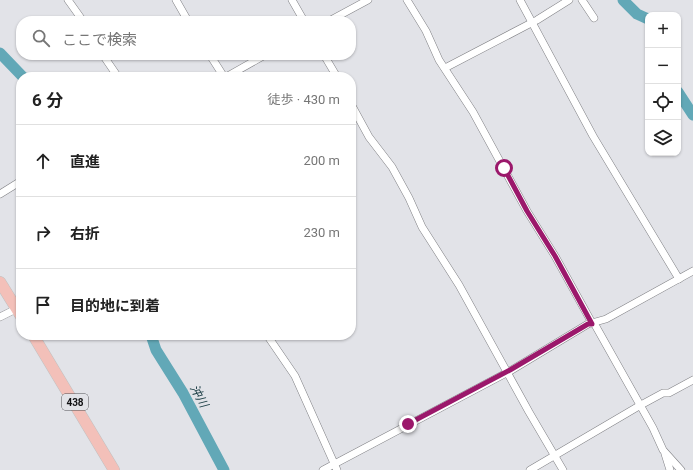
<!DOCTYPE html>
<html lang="ja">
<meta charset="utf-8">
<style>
body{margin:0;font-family:Roboto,"Noto Sans JP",sans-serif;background:#f6f6f6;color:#222}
.controls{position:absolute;right:12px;top:12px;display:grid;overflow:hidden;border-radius:8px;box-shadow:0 1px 3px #0004}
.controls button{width:36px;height:36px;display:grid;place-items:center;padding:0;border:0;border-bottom:1px solid #e0e0e0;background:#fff;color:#222;font:20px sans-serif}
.stop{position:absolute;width:12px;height:12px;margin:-9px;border:3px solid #9b186b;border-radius:50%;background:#fff}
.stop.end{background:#9b186b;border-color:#fff;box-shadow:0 1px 4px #0008}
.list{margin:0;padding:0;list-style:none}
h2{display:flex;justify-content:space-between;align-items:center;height:52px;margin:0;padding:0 16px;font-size:17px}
h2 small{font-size:13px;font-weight:400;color:#767676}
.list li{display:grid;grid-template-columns:26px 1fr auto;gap:12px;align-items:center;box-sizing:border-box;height:72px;padding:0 16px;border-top:1px solid #e0e0e0}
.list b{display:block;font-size:15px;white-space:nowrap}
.list em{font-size:13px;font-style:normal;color:#767676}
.icon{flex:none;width:22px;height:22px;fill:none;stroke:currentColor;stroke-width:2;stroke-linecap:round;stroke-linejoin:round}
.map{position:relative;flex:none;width:693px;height:470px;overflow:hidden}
.search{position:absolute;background:#fff;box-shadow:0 1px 3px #0004;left:16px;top:16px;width:340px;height:44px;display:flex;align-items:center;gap:10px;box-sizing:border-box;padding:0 14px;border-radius:16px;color:#767676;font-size:15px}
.panel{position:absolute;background:#fff;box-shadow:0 1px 3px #0004;left:16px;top:72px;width:340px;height:268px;border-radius:16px}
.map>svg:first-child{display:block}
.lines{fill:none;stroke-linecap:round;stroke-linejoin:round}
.river{stroke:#62a8b7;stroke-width:11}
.minor-casing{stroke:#808185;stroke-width:8}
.highway-casing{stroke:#c1c1c1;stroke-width:12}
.minor{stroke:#fff;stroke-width:7}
.highway{stroke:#f3c0b9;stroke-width:11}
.route{stroke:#9b186b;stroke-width:5}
.labels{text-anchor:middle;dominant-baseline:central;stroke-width:3.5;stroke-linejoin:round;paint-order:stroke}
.shield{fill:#e2e3e8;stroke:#4f4f52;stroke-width:1}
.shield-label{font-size:10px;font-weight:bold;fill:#101012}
.water-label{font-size:12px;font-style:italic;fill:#163940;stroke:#e2e3e8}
</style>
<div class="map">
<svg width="693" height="470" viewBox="0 0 693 470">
<rect width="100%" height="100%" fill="#e2e3e8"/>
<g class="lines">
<g class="river">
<path d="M623,0L637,14L648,19"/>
<path d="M0,53L23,77"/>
<path d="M678,92L693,115"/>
<path d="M151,335L156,350L183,393L224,470"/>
</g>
<g class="minor-casing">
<g id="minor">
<path d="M68,0L83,21"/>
<path d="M176,0L188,21"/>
<path d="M292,0L304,21"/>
<path d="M407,0L426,31L439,60L473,112L527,211L555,256L592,323"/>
<path d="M520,0L593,136L679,279"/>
<path d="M582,0L594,18"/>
<path d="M329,21L368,0"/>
<path d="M210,55L224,77"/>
<path d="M324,55L337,77"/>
<path d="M105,58L118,77"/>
<path d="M445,68L537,20L569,0"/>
<path d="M226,77L265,55"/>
<path d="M351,104L369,137L392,167L409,198L422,227L459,285L529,412L563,470"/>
<path d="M0,194L21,181"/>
<path d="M0,317L16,309"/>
<path d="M594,323L653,428L663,450L681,470"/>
<path d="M267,335L295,376L337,470"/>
<path d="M665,454L670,470"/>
<path d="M323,470L510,371L588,324L606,319L693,271"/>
<path d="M530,470L639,406L663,393H669L693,380"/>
</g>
</g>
<g class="highway-casing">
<g id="highway">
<path d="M0,282L21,316"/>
<path d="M33,335L114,470"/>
</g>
</g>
<use href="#minor" class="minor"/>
<use href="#highway" class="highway"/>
</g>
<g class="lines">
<path class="route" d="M408,424L510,370L588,324H592L555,256L527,211L504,168"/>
</g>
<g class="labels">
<rect class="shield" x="62" y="394" width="26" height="16" rx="3"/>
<g class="shield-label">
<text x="75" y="402">438</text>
</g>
<g class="water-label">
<text transform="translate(199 396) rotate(61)">沖川</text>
</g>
</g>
</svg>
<div class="controls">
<button>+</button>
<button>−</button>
<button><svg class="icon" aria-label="locate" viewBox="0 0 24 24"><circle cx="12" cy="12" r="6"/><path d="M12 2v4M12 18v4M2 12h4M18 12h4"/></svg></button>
<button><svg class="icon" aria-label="layers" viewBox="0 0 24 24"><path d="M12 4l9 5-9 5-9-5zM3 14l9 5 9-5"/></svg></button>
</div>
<div class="stop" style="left:504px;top:168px"></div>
<div class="stop end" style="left:408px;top:424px"></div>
<div class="search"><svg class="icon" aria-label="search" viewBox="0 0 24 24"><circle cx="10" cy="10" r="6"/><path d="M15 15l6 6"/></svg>ここで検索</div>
<section class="panel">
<h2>6 分<small>徒歩 · 430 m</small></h2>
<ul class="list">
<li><svg class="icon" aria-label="ahead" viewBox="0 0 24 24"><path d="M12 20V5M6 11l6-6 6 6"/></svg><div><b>直進</b></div><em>200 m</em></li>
<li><svg class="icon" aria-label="right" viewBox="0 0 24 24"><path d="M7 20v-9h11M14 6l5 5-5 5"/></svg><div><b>右折</b></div><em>230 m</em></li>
<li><svg class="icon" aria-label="arrive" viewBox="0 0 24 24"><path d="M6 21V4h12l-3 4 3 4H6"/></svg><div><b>目的地に到着</b></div></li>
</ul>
</section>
</div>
